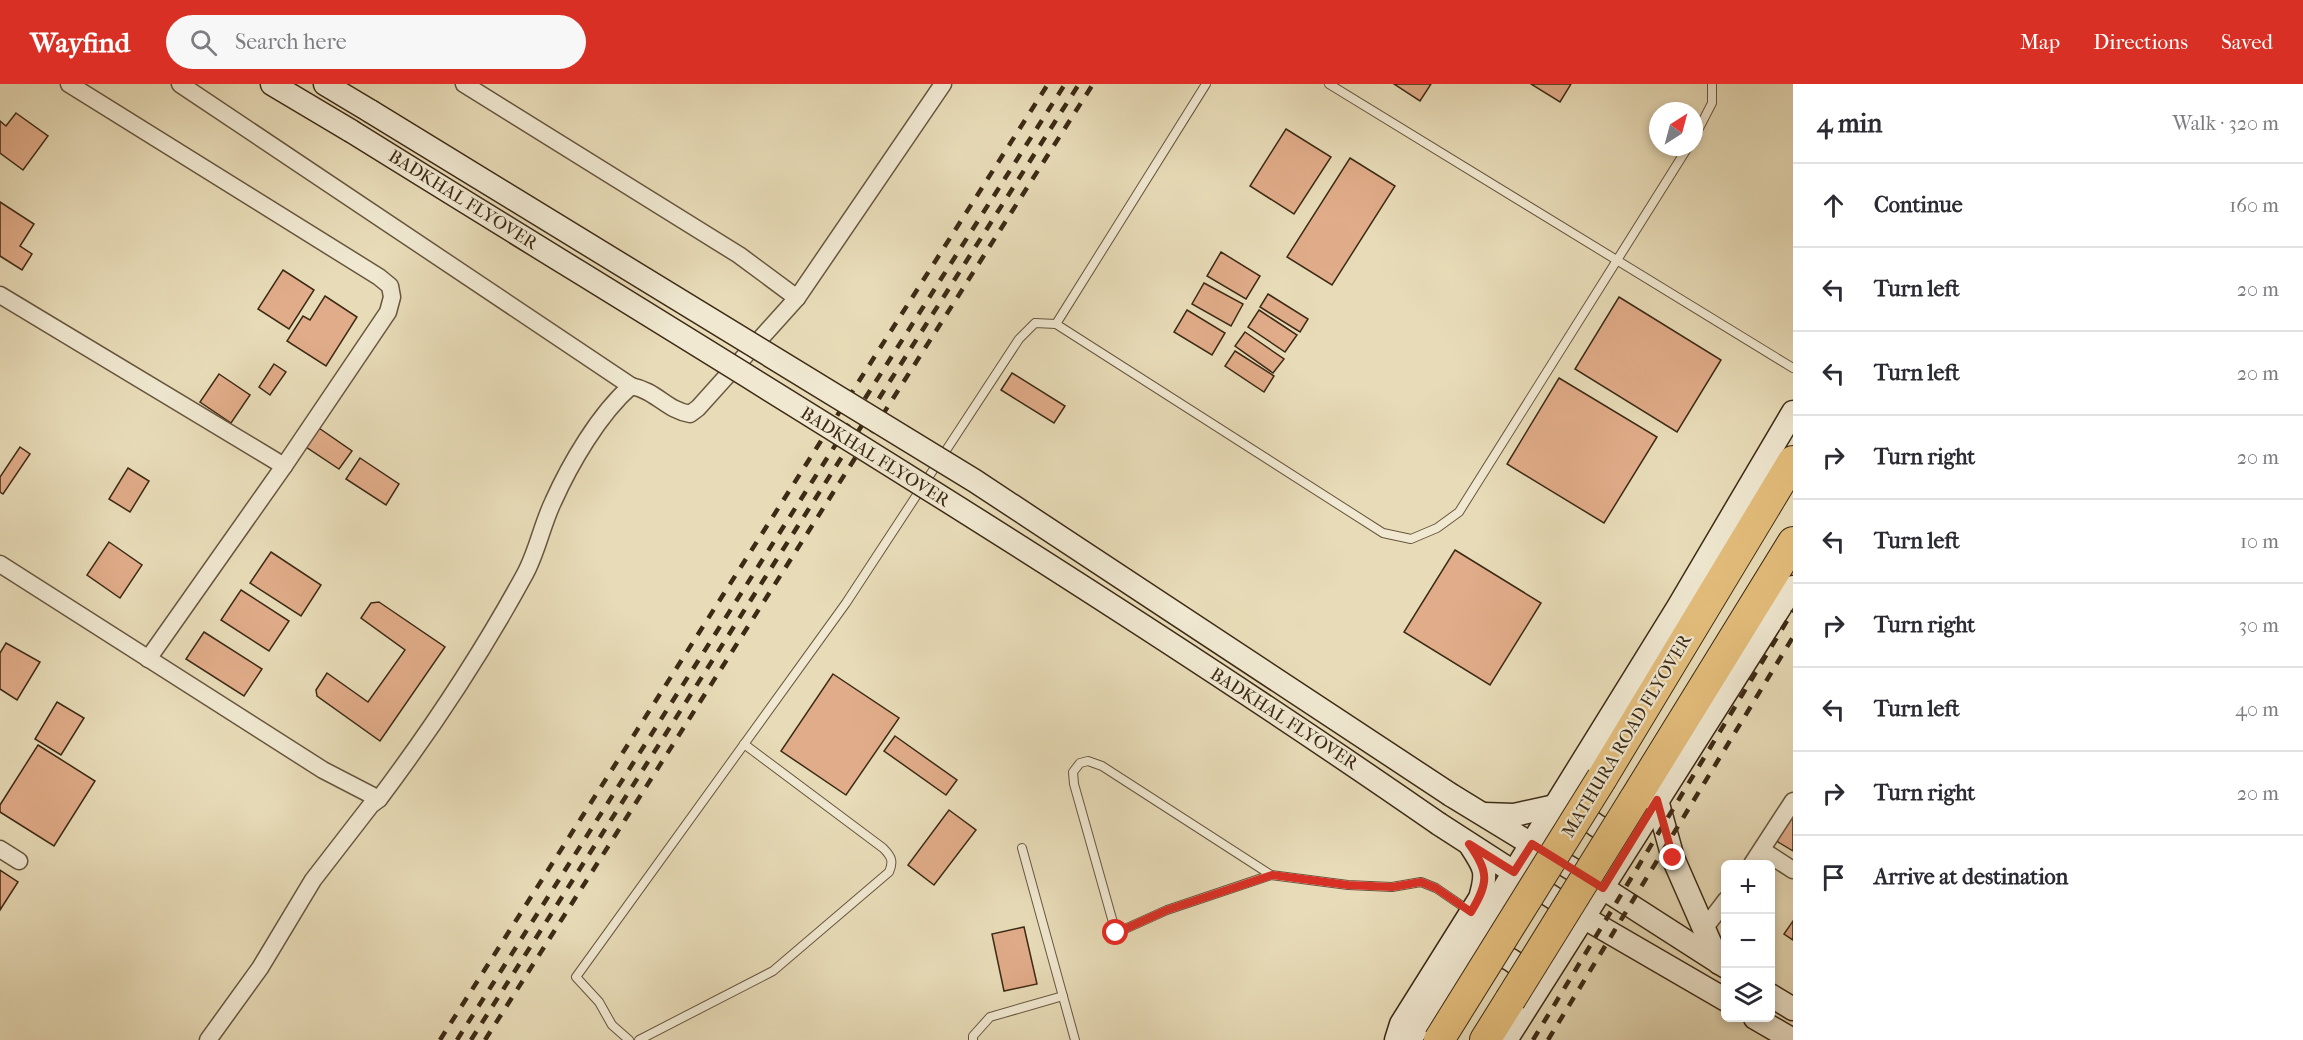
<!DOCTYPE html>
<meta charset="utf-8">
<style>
body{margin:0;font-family:"IM FELL French Canon",serif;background:#f7f7f7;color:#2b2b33}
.controls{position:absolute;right:18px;bottom:18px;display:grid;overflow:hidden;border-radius:9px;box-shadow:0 3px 9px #0003}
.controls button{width:54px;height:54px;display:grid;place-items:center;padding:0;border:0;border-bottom:2px solid #e1e1e2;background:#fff;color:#2b2b33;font:30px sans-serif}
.compass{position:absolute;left:1649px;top:18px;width:54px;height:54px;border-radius:50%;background:#fff;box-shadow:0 3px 9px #0003;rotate:36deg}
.stop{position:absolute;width:18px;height:18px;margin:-14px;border:4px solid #d93025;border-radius:50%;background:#fff}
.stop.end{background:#d93025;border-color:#fff;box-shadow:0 2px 6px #0008}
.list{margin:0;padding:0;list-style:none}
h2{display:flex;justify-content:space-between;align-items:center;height:78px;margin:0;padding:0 24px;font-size:26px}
h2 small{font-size:20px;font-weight:400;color:#7c7c81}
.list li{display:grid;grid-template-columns:39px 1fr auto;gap:18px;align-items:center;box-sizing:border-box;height:84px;padding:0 24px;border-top:2px solid #e1e1e2}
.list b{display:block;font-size:22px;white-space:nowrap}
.list em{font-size:20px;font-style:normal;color:#7c7c81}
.icon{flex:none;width:33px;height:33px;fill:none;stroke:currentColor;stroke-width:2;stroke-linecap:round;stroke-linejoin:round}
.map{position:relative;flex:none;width:1793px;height:956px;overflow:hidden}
header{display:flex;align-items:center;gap:36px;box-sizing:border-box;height:84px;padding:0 30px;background:#d93025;color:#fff}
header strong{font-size:28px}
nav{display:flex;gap:33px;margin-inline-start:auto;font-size:21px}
.search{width:420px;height:54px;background:#f7f7f7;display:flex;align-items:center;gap:15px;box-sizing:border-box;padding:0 21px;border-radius:33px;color:#7c7c81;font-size:22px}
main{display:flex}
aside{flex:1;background:#fff}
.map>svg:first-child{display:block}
.building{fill:#e1ac89;stroke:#3d2a15;stroke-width:1.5}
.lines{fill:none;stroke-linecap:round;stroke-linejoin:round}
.lane-casing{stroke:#68563e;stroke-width:10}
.street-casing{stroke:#68563e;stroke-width:19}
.secondary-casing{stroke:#3d2a15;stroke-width:25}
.highway-casing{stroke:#3d2a15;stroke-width:32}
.lane{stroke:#f0e8d1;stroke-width:8}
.street{stroke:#f0e8d1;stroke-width:16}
.secondary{stroke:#f0e8d1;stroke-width:22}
.highway{stroke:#e4be7c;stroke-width:30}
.rail{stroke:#3d2a15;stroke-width:4.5;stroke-dasharray:10 10;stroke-linecap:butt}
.secondary-bridge-casing{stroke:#3d2a15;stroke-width:25;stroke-linecap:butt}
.highway-bridge-casing{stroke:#3d2a15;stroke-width:32;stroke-linecap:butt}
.secondary-bridge{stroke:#f0e8d1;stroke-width:22}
.highway-bridge{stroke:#e4be7c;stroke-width:30}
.route{stroke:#d93025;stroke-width:8}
.labels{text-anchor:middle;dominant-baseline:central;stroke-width:4.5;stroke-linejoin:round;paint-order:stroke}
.street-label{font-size:18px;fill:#3d2a15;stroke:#f0e8d1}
</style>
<header>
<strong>Wayfind</strong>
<div class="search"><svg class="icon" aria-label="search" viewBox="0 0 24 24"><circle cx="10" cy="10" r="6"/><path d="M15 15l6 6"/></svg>Search here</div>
<nav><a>Map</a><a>Directions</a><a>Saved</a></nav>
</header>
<main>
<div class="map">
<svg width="1793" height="956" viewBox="0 0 1793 956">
<rect width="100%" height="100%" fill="#e8dcb8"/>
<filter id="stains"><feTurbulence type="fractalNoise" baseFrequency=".00333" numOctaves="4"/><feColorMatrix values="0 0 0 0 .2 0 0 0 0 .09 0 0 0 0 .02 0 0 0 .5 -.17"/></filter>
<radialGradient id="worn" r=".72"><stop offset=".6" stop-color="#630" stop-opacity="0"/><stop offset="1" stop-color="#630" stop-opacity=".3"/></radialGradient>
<g class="building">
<path d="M1394,0H1431L1420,17Z"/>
<path d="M1531,0H1571L1560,18Z"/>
<path d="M16,29L48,52L23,86L0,69V37L6,42Z"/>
<path d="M1286,45L1331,73L1294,130L1250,102Z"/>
<path d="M1350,74L1395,102L1332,201L1287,173Z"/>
<path d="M0,118L34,140L20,162L32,170L22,186L0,172Z"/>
<path d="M1221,168L1260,192L1246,215L1207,192Z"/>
<path d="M283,186L314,206L289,245L258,225Z"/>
<path d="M1204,199L1243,220L1231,242L1192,220Z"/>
<path d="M1268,210L1308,235L1300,248L1260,223Z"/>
<path d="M325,212L357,233L326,282L287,257L303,232L310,236Z"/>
<path d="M1619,213L1721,276L1677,348L1575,285Z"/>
<path d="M1187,226L1225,249L1212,271L1174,248Z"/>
<path d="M1259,226L1297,251L1285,268L1248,243Z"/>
<path d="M1245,248L1284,275L1273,289L1235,262Z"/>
<path d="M1235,267L1274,292L1264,308L1225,282Z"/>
<path d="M274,280L286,288L270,311L259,303Z"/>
<path d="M1012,289L1065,322L1054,339L1001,306Z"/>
<path d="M219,290L250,311L231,339L200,318Z"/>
<path d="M1559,294L1657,353L1604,439L1507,380Z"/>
<path d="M316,342L352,367L339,385L303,361Z"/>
<path d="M20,363L30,370L3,410L0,408V393Z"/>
<path d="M360,374L399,400L386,421L346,395Z"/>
<path d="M128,384L149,397L130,428L109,415Z"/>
<path d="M109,458L142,481L120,514L87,491Z"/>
<path d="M1455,466L1541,519L1490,601L1404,548Z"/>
<path d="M271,468L321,501L301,532L250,499Z"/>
<path d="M241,506L289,537L269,567L221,536Z"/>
<path d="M379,518L445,563L380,657L317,612L316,606L327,589L368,618L405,566L361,534L371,519Z"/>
<path d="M204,548L262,585L244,612L186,575Z"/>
<path d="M6,559L40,578L17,616L0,605V569Z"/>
<path d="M833,590L899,634L846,711L781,667Z"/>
<path d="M57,618L84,634L61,671L35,655Z"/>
<path d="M895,652L957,696L946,711L884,667Z"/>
<path d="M38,661L95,697L54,762L0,728V721Z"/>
<path d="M1793,724V767L1773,755Z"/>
<path d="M949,726L976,746L934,801L908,781Z"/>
<path d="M0,786L18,798L0,826Z"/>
<path d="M1793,837V856L1784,850Z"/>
<path d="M1024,843L1037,900L1004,907L992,850Z"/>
</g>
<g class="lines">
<g class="lane-casing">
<g id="lane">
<path d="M1329,0L1793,284"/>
<path d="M1694,54L1712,19V0"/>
<path d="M1056,240L1206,0"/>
<path d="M1022,764L1075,956"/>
<path d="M1271,791L1102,682L1088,677L1080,679L1073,688L1074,700L1116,849L1167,826L1271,791L1348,801L1392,803L1421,798L1436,804L1471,828"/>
<path d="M629,956L612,941L599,918L576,893L846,519L1019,255L1035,239L1056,240L1383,449L1411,455L1437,444L1459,428L1688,63"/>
<path d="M639,956L773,887L889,788C894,777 891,772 883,764L744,660"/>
<path d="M973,956V952L990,933L1063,912"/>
</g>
</g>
<g class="street-casing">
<g id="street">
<path d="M69,0L379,193L390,202L392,213L388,228L284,382L148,575"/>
<path d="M180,0L631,302"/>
<path d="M464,0L739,171L797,214"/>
<path d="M0,211L284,382"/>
<path d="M0,480L323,686L379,715"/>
<path d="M0,765L19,777"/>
<path d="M1762,766L1793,786"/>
<path d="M1752,780L1793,717"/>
<path d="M1704,845L1726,816"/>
<path d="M208,956L260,884L313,796L371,721L379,715C433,643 482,569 525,490C537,468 542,441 553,418C570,380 599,330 631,302C657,307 666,326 690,330L698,324L797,214L943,0"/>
</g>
</g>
<g class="secondary-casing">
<g id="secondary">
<path d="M272,0L351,47"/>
<path d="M325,0L370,27"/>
<path d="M1451,711L1603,804L1726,883"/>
<path d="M1657,716L1673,774L1719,879"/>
<path d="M1572,718C1587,736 1603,752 1629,750"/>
<path d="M1484,730L1514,731L1555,722"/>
<path d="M1439,740L1583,833L1726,916"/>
<path d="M1479,867C1497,864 1529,883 1533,902"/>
<path d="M1770,911L1793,925"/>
<path d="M1755,934L1793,956"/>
<path d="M1396,956L1401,940L1480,814C1488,787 1485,784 1470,761"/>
<path d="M1410,956L1678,523L1793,328"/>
<path d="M1506,956L1793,503"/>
</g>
</g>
<g class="highway-casing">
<g id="highway">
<path d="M1602,694L1793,377"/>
<path d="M1634,716L1793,458"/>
<path d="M1485,956L1510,916"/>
</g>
</g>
<use href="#lane" class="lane"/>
<use href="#street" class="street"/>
<use href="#secondary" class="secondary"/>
<use href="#highway" class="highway"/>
<g class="rail">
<path d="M440,956L1048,0"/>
<path d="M457,956L1065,0"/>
<path d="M471,956L1079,0"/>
<path d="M485,956L1093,0"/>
<path d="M1533,956L1793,527"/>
<path d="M1548,956L1793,553"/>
</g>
<g class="secondary-bridge-casing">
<g id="secondary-bridge">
<path d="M370,27L975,397L1451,711"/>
<path d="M351,47C716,274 1086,495 1439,740"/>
</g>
</g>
<g class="highway-bridge-casing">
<g id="highway-bridge">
<path d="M1510,916L1634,716"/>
<path d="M1439,956L1602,694"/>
</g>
</g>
<use href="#secondary-bridge" class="secondary-bridge"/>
<use href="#highway-bridge" class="highway-bridge"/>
</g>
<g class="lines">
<path class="route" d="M1116,849L1167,826L1272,791L1348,801L1392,803L1421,798L1436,804L1471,828C1489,798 1489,788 1469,760L1514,788L1532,760L1603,804L1657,716L1673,774"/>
</g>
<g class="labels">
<g class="street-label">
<text transform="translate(463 116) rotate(32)">BADKHAL FLYOVER</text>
<text transform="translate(875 373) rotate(32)">BADKHAL FLYOVER</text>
<text transform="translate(1284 635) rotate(33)">BADKHAL FLYOVER</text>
<text transform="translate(1627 652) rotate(-59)">MATHURA ROAD FLYOVER</text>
</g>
</g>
<rect width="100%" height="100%" filter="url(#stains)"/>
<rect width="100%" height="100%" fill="url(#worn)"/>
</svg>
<div class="controls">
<button>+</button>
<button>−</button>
<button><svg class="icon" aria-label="layers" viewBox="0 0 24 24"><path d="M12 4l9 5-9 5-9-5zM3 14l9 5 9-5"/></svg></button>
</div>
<svg class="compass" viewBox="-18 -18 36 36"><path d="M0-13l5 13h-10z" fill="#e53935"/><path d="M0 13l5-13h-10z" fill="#7c7c81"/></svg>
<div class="stop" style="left:1116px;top:849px"></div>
<div class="stop end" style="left:1673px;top:774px"></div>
</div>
<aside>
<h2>4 min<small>Walk · 320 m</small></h2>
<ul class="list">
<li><svg class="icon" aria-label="ahead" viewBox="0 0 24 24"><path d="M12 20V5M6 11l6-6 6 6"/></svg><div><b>Continue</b></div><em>160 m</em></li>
<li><svg class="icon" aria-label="left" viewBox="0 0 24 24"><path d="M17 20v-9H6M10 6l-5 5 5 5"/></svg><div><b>Turn left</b></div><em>20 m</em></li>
<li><svg class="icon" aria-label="left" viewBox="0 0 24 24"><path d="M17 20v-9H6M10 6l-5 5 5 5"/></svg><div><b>Turn left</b></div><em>20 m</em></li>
<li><svg class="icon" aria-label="right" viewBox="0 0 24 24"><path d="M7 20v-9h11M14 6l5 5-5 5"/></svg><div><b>Turn right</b></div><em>20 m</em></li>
<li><svg class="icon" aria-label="left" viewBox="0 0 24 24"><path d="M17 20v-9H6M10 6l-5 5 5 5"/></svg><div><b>Turn left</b></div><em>10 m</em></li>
<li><svg class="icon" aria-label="right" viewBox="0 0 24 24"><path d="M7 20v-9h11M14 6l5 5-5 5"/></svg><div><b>Turn right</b></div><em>30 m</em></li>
<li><svg class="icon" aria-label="left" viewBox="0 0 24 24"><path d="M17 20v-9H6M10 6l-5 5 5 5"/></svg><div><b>Turn left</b></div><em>40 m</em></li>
<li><svg class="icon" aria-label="right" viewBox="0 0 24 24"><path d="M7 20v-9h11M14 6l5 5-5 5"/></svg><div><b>Turn right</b></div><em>20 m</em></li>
<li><svg class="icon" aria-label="arrive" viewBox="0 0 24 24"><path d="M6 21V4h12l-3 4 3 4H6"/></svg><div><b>Arrive at destination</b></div></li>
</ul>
</aside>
</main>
